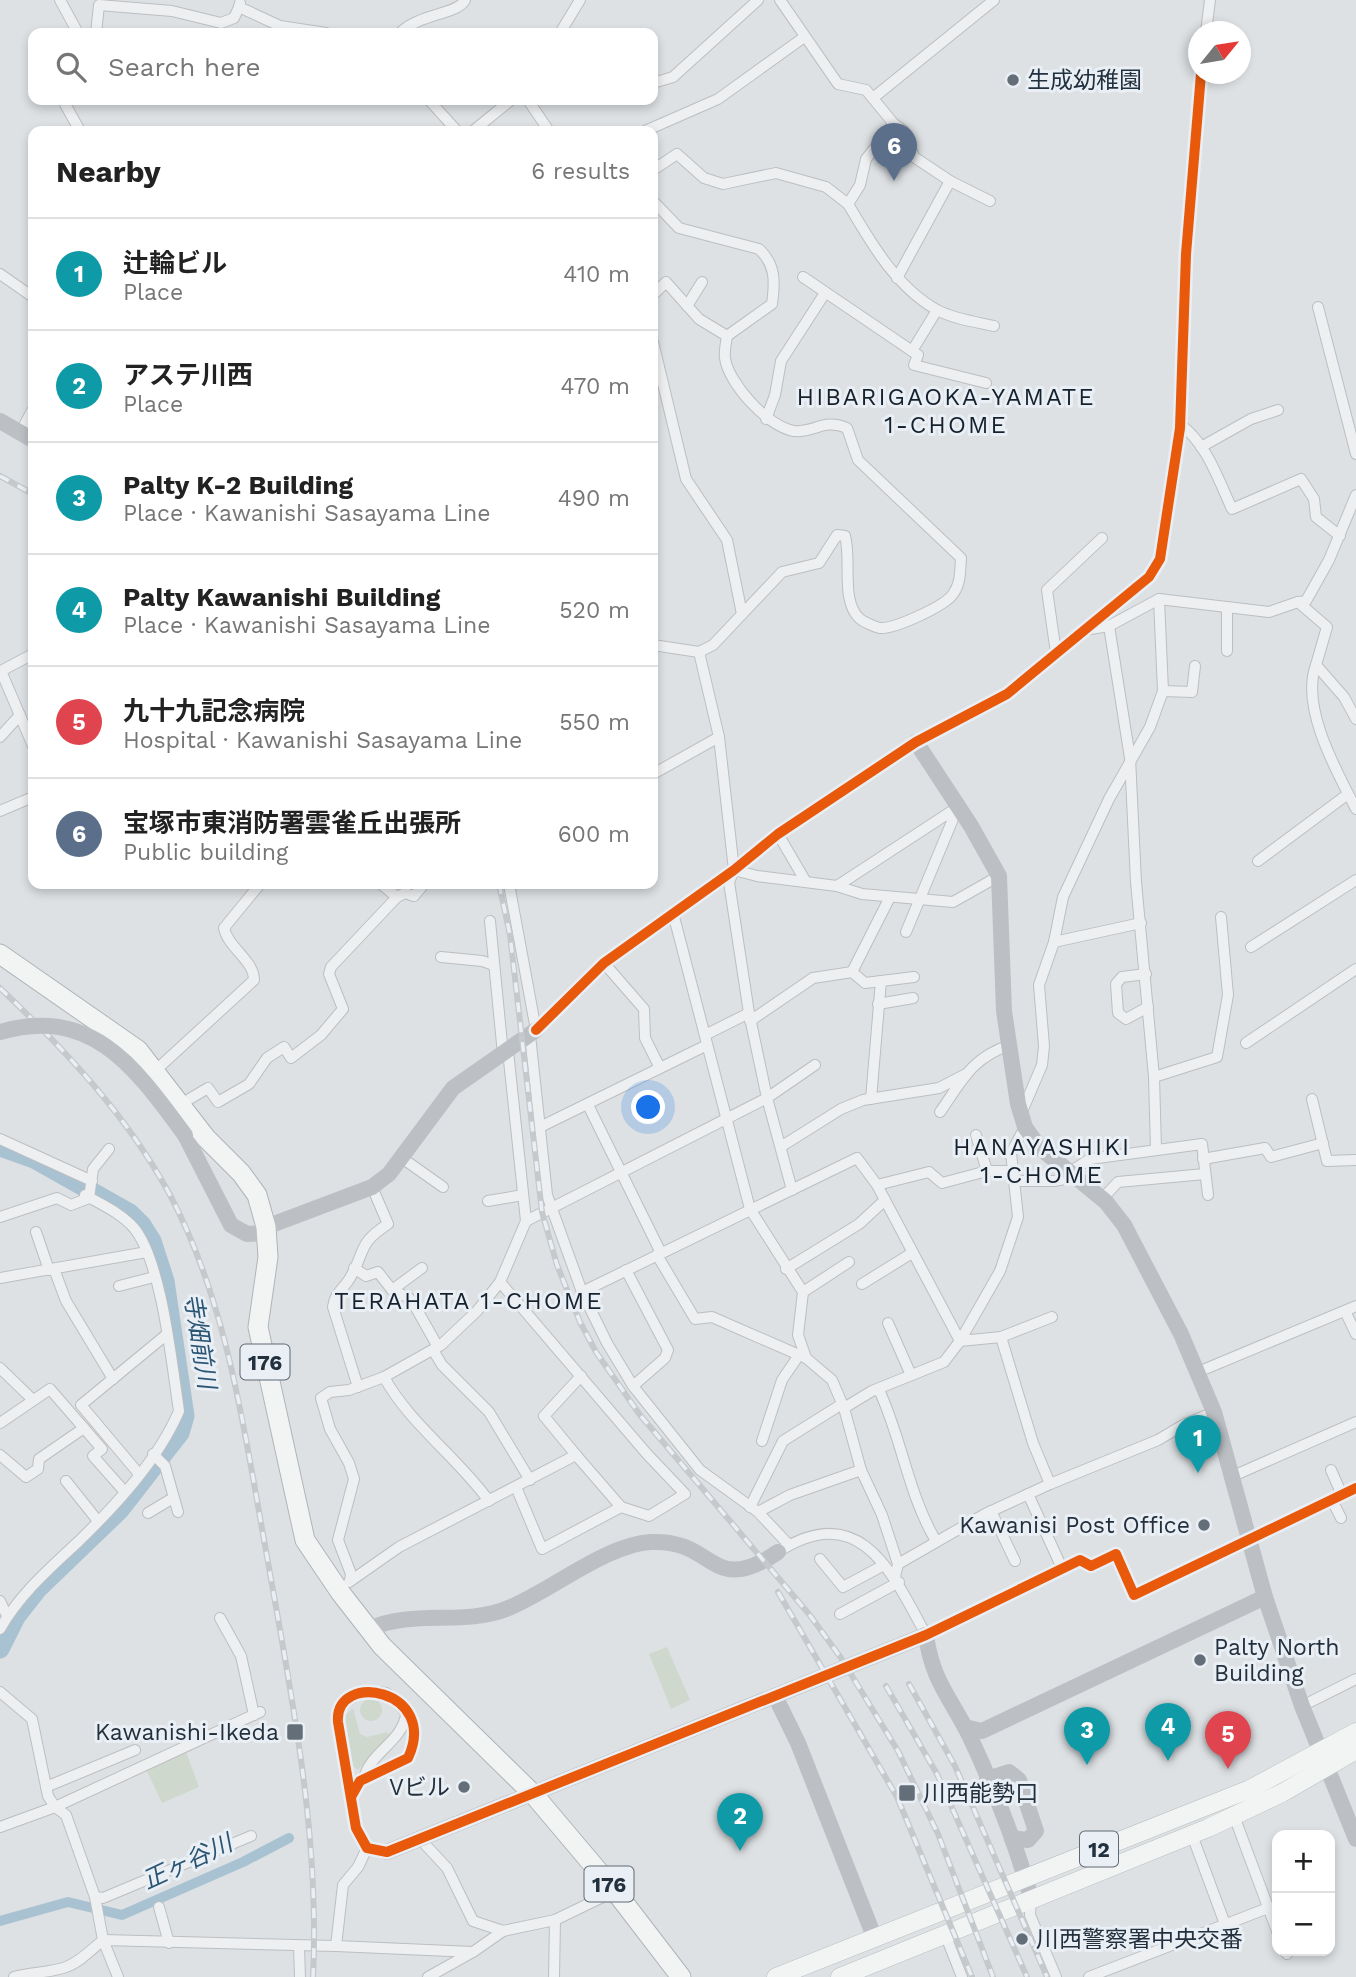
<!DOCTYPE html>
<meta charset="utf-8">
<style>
body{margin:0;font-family:"Work Sans","Noto Sans JP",sans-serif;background:#f2f2f2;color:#222}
.controls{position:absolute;right:21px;bottom:21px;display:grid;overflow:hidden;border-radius:14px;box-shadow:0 4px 10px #0003}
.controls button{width:63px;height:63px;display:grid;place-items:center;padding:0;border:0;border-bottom:2px solid #e0e0e0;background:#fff;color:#222;font:35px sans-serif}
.compass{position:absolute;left:1188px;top:21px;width:63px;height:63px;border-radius:50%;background:#fff;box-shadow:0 4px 10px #0003;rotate:60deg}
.you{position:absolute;left:649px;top:1108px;width:24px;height:24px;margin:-18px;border:5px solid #fff;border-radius:50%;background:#1a73e8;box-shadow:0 0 0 10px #1a73e833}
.badge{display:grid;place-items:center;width:46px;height:46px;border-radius:50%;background:#1a73e8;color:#fff;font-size:23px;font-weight:700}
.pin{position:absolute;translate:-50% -58px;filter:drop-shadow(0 2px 4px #0008)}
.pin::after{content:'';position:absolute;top:37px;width:24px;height:21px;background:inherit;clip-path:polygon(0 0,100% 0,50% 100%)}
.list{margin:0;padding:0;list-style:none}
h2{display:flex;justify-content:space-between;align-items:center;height:91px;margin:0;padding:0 28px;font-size:30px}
h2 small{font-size:23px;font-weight:400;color:#767676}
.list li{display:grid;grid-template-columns:46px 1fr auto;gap:21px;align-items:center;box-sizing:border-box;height:112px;padding:0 28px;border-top:2px solid #e0e0e0}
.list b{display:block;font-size:26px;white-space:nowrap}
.list p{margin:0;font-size:23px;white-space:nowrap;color:#767676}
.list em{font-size:23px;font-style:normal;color:#767676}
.icon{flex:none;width:38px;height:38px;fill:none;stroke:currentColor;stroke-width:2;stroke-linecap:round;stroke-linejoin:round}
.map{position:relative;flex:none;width:1356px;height:1977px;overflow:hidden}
.search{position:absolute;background:#fff;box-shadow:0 4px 10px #0003;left:28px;top:28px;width:630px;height:77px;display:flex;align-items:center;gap:18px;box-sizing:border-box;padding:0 24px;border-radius:14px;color:#767676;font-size:26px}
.panel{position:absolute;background:#fff;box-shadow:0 4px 10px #0003;left:28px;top:126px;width:630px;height:763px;border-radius:14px}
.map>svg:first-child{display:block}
.green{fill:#cfd8cd}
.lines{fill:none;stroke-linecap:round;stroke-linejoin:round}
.canal{stroke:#a8c2d2;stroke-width:10}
.river{stroke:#a8c2d2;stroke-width:19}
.street-casing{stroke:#bbbfc2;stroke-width:12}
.primary-casing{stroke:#b9bec1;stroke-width:19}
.highway-casing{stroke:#afb4b8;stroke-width:21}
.street{stroke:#edeff0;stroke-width:10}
.secondary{stroke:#bcc0c4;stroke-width:16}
.primary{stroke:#f2f4f4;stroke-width:18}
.highway{stroke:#f2f4f4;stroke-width:19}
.rail-casing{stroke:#c6c9cb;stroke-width:6}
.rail{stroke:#e9eff4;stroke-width:3.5;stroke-dasharray:10;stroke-linecap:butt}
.secondary-bridge{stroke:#bcc0c4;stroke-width:16}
.cycleway-casing{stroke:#e9eff4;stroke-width:15}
.cycleway{stroke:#e8590c;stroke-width:10}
.poi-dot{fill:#646e78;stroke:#e9eff4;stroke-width:2.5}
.labels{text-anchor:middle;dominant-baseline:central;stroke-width:6;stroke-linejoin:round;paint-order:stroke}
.shield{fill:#e9eff4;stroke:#5e6975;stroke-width:2}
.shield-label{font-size:21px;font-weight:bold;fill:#23303e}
.poi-label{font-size:23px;fill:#23303e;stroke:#e9eff4;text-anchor:start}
.neighbourhood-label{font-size:24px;letter-spacing:2px;fill:#16212e;stroke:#e9eff4}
.water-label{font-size:24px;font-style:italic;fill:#2a5575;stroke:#e9eff4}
</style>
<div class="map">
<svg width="1356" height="1977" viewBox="0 0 1356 1977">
<rect width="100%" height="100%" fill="#dde1e4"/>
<g class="green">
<path d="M667,1647L690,1700L671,1709L649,1654Z"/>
<circle cx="371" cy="1710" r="11"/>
<path d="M353,1708L360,1734L367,1737L387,1732L389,1735L358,1770L353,1766L345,1716Z"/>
<path d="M186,1752L199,1787L162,1803L146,1769Z"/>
</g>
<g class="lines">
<path class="canal" d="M0,1921L68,1902L122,1915L243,1862L289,1838"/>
<path class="river" d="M0,1147L34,1159L130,1213L142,1225L152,1241L165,1281L185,1416L180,1433L120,1510L38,1589L16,1617L0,1649"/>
<g class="street-casing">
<g id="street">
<path d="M60,0L78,33"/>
<path d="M780,0L838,84L866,90L894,124L866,159L860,185L848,204C871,243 896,287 937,310C954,319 976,322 994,326"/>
<path d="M240,3L239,7L280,26L326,33"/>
<path d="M1206,32L1210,0"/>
<path d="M96,33L99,5L172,11L221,23L234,18L239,7"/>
<path d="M400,33C418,14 459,14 465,0"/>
<path d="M560,33L580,0"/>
<path d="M653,83L673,77L758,0"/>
<path d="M873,98L994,0"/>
<path d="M67,100L65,104L80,131"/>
<path d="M429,100L457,131"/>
<path d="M528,100L549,131"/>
<path d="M894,124L904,131L914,157L950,181L897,278"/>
<path d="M473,131L511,100"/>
<path d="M645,131L718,99L803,38"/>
<path d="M653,170L677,154L704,178L723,184L776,173L826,187L848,204"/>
<path d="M950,181L990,201"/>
<path d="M653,201L679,228L759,249C776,265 775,282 772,304L727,336"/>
<path d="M0,274L33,297"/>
<path d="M803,277L912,351L918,355L914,365L986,383"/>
<path d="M653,295L666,282L699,319L727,336C726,343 724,352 725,358C728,383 768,427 794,431C815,433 823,418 847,428L858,460L961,558C960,571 961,583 953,594C945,606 895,629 880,628C875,627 864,622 860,619C840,601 852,560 845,536L837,535L819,563L782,572L713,645L699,652L653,645"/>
<path d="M687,306L702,282"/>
<path d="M1318,307L1356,454"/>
<path d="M653,342L686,479L727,540L742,614"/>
<path d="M912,351L937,310"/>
<path d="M766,419L775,395L781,361L825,293"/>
<path d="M1180,424C1207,444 1218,479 1232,509L1301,479L1314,499L1316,517L1340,536"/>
<path d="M20,433L33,409"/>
<path d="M1201,447L1251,419L1278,410"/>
<path d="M1298,602L1306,601L1329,560L1356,495"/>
<path d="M1227,607V651"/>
<path d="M1109,626L1159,599L1269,612L1298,602L1327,627L1316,665L1344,697L1356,719"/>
<path d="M1085,630L1109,626L1130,758L1136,882L1154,1077L1156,1149"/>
<path d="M699,652L719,737"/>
<path d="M1056,653L1047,590L1102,538"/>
<path d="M33,654L1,671L33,746"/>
<path d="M1316,665C1300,707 1337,772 1356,809"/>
<path d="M1163,691L1192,692L1195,666"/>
<path d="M0,737L20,715"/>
<path d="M653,774L719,737L734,870L729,882L749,1013L767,1098L792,1190"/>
<path d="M0,811L33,797"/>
<path d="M778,834L806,882"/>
<path d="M1258,861L1348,794"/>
<path d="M734,870L757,876L837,886L862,894L953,902L999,876"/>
<path d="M381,884L397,897"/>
<path d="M509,884L536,1030"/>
<path d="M837,886L958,807L906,932"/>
<path d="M890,897L852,972L865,983L914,977"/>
<path d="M673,913L750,1209L803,1292L798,1335L806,1358L832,1380L844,1408L861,1470L882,1515L898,1564L895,1577"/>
<path d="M490,921L503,1054"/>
<path d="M1054,942L1141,923"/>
<path d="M1251,947L1356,880"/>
<path d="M441,957L482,961L494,965"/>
<path d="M604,963L644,1009L645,1038L660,1068"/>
<path d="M1146,974L1122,977L1116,984L1118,1013L1126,1019L1148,1007"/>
<path d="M878,1004L913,998"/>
<path d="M750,1021L813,978L852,972"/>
<path d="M536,1030L604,963L734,870L778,834L916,742L1007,694L1149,577L1160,559L1180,428L1186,254L1201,74"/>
<path d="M530,1035L547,1195L582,1292L607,1343L633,1386L700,1470L758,1512L789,1545"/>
<path d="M705,1035L749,1013"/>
<path d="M1246,1043L1356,969"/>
<path d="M156,1070L254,980C254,960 228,948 224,928L260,884"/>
<path d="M1154,1077L1217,1057L1228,995L1221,917"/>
<path d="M871,1099L881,981"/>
<path d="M1312,1099L1327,1161L1356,1160"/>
<path d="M181,1104L208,1088L218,1102L249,1084L267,1058L284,1047L291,1058L321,1035L343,1009L329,974L331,967L397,897L405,893L414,896L424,884"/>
<path d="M588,1105L661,1253"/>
<path d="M940,1112C962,1081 971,1058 1010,1045"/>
<path d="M1021,1114L1042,1065L1044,1046L1039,985L1054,942L1063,897L1109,799L1150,727L1163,691L1159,599"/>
<path d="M538,1128L707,1045"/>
<path d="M976,1135L987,1171"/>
<path d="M0,1139L92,1181"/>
<path d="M782,1146L841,1109L863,1100L939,1088L966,1074"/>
<path d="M402,1158L443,1187"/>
<path d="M1203,1159L1265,1148L1271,1157L1323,1143"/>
<path d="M1070,1172L1090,1159L1202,1144L1208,1195"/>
<path d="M1015,1181H1054L1076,1177"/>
<path d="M877,1185L929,1172L942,1183L987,1171H1014"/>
<path d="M1102,1199L1118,1182L1205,1174"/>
<path d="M488,1201L523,1195"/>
<path d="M0,1217L57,1198L71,1205L89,1198L93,1169L109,1149"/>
<path d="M526,1221L767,1098L815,1065"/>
<path d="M36,1232L49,1270"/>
<path d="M657,1255L695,1319L712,1317L806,1358"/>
<path d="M354,1268L366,1276L378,1272L392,1290L409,1298L416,1308L438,1347"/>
<path d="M54,1269L66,1301L113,1379"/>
<path d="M786,1269L859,1224L885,1200"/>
<path d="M626,1270L668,1350L665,1358L633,1386"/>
<path d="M0,1278L147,1252"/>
<path d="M500,1282L647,1454L685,1494L649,1516L621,1507L542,1549L516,1487"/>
<path d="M862,1284L912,1253"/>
<path d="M119,1286L154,1277"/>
<path d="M392,1290L422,1268"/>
<path d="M582,1292L857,1158L877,1185L960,1341L1001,1337L1033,1443L1050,1484"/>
<path d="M803,1292L849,1262"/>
<path d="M1345,1311L1356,1334"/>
<path d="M888,1323L911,1375"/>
<path d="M1001,1337L1052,1317"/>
<path d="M433,1350L442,1365L489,1412L530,1480"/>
<path d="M0,1368L33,1400"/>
<path d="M1198,1372L1356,1306"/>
<path d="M384,1377C409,1423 457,1457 489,1501"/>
<path d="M358,1387L333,1307C335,1292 343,1290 350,1278C366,1251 357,1244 388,1224L372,1187"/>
<path d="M879,1390C902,1439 908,1494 936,1541"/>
<path d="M844,1408L872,1391L944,1362L960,1341L1000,1271L1018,1217L1011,1153L1025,1127"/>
<path d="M0,1423L50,1389L102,1449L93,1456L124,1491"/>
<path d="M762,1441L782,1380L799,1355"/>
<path d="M153,1454L165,1466L178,1512"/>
<path d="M0,1455L26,1477L38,1469L39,1459L84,1428"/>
<path d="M576,1455L544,1416L581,1376"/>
<path d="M1331,1470L1342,1495"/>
<path d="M139,1474L81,1405L166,1335"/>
<path d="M1233,1476L1356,1422"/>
<path d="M66,1481L98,1521"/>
<path d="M1028,1494L1062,1568"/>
<path d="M1332,1500L1341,1518"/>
<path d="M750,1507L783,1441L842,1404"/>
<path d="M991,1511L1015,1561"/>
<path d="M758,1512L790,1495L861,1470"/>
<path d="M148,1513L173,1498"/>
<path d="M778,1552C860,1499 892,1572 926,1635L1080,1560L1091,1566L1116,1554L1134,1595L1356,1488"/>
<path d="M820,1559L843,1587L884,1565"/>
<path d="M898,1564L985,1514L1050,1484L1158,1440L1185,1424L1214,1412"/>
<path d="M350,1581L351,1574L338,1540L354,1479L349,1463L330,1429L321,1398L330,1392L349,1390L384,1377L441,1345L477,1311L500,1282L526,1221L508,1051"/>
<path d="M349,1582L399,1547L576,1455L621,1507"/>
<path d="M0,1601L7,1616"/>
<path d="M840,1614L899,1582"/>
<path d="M220,1618L241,1656L254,1715"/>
<path d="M0,1629C20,1594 49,1569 78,1542C116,1505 158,1460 179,1411C172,1366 162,1262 134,1228C121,1213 102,1205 85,1195"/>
<path d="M0,1692L32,1719L48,1796L55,1807L66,1815L95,1897L103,1940L118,1977"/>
<path d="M1302,1706L1356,1679"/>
<path d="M364,1779C369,1753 402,1742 406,1715"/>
<path d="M46,1787L135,1750"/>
<path d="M351,1797C364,1759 429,1779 410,1722C405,1709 398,1700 386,1693C365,1689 336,1698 338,1722L356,1828L367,1848L387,1852"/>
<path d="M1234,1816L1277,1931"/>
<path d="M0,1827L55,1807L260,1712"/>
<path d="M1192,1835L1225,1924"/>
<path d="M421,1840L447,1868L473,1921L503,1931L555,1920"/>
<path d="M367,1848L358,1867L343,1885L336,1946L473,1952L503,1931"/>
<path d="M95,1897L103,1898L251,1836"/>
<path d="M1031,1898L1030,1915L1056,1977"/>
<path d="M159,1907L169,1943"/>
<path d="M945,1934L962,1977"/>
<path d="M299,1947L300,1977"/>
<path d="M1285,1951L1287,1954"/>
<path d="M14,1977C31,1972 50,1973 66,1967C80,1962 91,1950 103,1940L336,1946"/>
<path d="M428,1977L471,1953"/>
<path d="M554,1977L555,1920L615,1891"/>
<path d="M1089,1977L1268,1908"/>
</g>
</g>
<g class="primary-casing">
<g id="primary">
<path d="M776,1977L1250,1789L1356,1732"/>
<path d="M840,1977L1208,1828L1282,1793L1356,1750"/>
</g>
</g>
<g class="highway-casing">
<path id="highway" d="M0,954L138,1050L206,1138L241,1173L257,1195L266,1227L268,1257L258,1327L305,1540L340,1592L382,1646L534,1795L615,1891L681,1977"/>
</g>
<use href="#street" class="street"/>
<g class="secondary">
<path d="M0,421L33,440"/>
<path d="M916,742L971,826L999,876L1004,1011L1018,1104L1025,1127L1039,1147L1106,1202L1124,1225L1181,1334L1214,1412L1265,1597L1302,1706L1356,1839"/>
<path d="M185,1135L231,1225L247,1234L267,1233"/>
<path d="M266,1227L372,1187L389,1174L453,1088L536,1030"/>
<path d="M369,1629C413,1609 463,1626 506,1609C548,1593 606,1544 651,1542C716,1539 710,1598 778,1552"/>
<path d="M926,1635C932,1681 951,1698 970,1737C994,1788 1016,1844 1031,1898"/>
<path d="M775,1696L798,1743L875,1939"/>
<path d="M965,1727L982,1731L1265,1597"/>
<path d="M987,1779L1009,1772L1019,1780L1036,1831L1028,1840L1012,1838"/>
<path d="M387,1852L926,1635"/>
</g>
<use href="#primary" class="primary"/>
<use href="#highway" class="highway"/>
<g class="rail-casing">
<g id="rail">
<path d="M0,476L33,494"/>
<path d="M499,884L510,935L542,1212L557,1265L580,1322L596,1352L640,1415L809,1614L841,1658L898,1751L938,1834L993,1977"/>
<path d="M0,988C65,1050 127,1115 170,1195C228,1305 244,1430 266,1551C291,1693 320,1833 313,1977"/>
<path d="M778,1592L897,1797L972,1977"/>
<path d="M909,1684L955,1766L1047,1977"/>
<path d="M886,1686L937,1774L1027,1977"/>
</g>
</g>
<use href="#rail" class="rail"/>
<path class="secondary-bridge" d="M0,1032C93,1005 136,1069 185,1135"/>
<g class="cycleway-casing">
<g id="cycleway">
<path d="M536,1030L604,963L734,870L778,834L916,742L1007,694L1149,577L1160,559L1180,428L1186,254L1201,74"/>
<path d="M351,1797L360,1781L408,1758C440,1689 334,1670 338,1722L356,1828L367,1848L387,1852L926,1635L1080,1560L1091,1566L1116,1554L1134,1595L1356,1488"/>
</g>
</g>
<use href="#cycleway" class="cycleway"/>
</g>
<g class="poi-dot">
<circle cx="1013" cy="80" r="7"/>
<circle cx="1204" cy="1525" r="7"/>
<circle cx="1200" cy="1660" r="7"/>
<rect x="286" y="1723" width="18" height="18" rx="3.5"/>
<circle cx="464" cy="1787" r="7"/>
<rect x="898" y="1784" width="18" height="18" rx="3.5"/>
<circle cx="1022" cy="1939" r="7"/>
</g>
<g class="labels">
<g class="shield">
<rect x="240.5" y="1344.5" width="49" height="35" rx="5"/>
<rect x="1080" y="1831.5" width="38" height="35" rx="5"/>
<rect x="584.5" y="1866.5" width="49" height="35" rx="5"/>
</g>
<g class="shield-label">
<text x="265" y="1362">176</text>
<text x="1099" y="1849">12</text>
<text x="609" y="1884">176</text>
</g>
<g class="poi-label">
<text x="1027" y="80">生成幼稚園</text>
<text x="1190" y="1525" text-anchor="end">Kawanisi Post Office</text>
<text x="1214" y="1647">Palty North<tspan x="1214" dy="26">Building</tspan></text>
<text x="279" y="1732" text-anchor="end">Kawanishi-Ikeda</text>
<text x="450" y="1787" text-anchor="end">Vビル</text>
<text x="923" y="1793">川西能勢口</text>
<text x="1036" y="1939">川西警察署中央交番</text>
</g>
<g class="neighbourhood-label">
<text x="946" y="397">HIBARIGAOKA-YAMATE<tspan x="946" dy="28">1-CHOME</tspan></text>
<text x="1042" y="1147">HANAYASHIKI<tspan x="1042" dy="28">1-CHOME</tspan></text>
<text x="469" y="1301">TERAHATA 1-CHOME</text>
</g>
<g class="water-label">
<text transform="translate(200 1341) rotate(81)">寺畑前川</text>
<text transform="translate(187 1862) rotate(-25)">正ヶ谷川</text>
</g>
</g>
</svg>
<div class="controls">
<button>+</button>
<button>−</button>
</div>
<svg class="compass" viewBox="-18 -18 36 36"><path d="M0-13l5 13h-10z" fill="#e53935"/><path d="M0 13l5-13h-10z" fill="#767676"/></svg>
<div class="you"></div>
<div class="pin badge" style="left:1198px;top:1473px;background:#0f9aa8">1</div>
<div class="pin badge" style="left:740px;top:1851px;background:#0f9aa8">2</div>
<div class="pin badge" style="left:1087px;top:1765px;background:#0f9aa8">3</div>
<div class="pin badge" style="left:1168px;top:1761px;background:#0f9aa8">4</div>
<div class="pin badge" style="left:1228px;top:1769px;background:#e0444e">5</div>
<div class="pin badge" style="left:894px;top:181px;background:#5c6f8a">6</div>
<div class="search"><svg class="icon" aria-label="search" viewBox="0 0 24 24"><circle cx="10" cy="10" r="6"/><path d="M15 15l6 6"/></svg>Search here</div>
<section class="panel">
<h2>Nearby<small>6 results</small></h2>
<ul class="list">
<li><span class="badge" style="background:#0f9aa8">1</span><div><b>辻輪ビル</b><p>Place</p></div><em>410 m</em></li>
<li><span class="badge" style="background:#0f9aa8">2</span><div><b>アステ川西</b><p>Place</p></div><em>470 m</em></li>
<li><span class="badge" style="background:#0f9aa8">3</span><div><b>Palty K-2 Building</b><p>Place · Kawanishi Sasayama Line</p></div><em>490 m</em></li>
<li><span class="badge" style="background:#0f9aa8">4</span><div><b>Palty Kawanishi Building</b><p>Place · Kawanishi Sasayama Line</p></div><em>520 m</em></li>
<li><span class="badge" style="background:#e0444e">5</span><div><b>九十九記念病院</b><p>Hospital · Kawanishi Sasayama Line</p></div><em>550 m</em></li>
<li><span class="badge" style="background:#5c6f8a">6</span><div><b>宝塚市東消防署雲雀丘出張所</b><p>Public building</p></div><em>600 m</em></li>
</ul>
</section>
</div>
